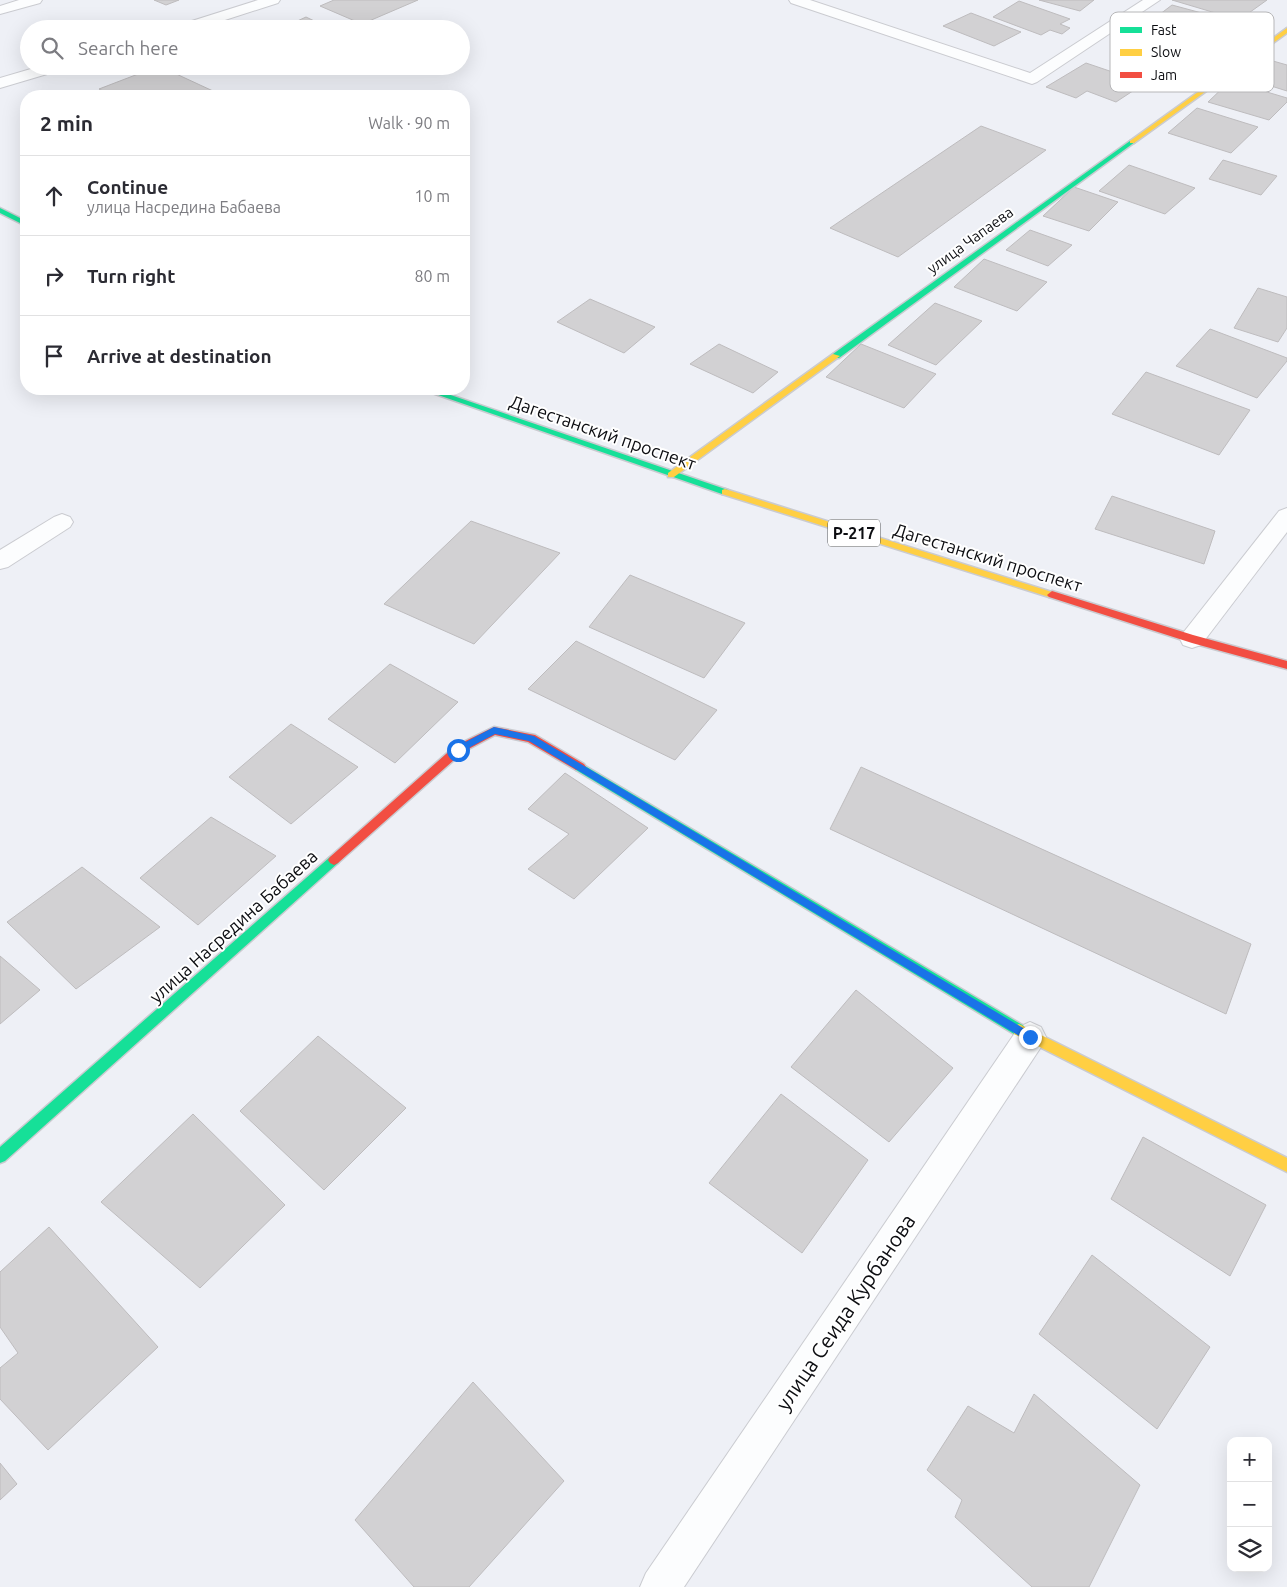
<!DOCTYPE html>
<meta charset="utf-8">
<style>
body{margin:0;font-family:Ubuntu,sans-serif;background:#f7f7f7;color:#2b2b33}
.controls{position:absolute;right:15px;bottom:15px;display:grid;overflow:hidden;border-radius:10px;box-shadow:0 5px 20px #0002}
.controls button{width:45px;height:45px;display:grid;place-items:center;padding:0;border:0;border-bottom:1px solid #e1e1e2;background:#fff;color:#2b2b33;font:25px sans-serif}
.stop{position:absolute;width:15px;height:15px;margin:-11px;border:4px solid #1a73e8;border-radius:50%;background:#fff}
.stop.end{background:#1a73e8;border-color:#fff;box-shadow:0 1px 5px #0008}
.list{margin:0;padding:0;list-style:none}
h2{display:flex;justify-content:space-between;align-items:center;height:65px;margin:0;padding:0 20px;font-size:21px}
h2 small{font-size:16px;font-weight:400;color:#7c7c81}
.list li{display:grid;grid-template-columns:32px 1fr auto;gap:15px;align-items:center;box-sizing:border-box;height:80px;padding:0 20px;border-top:1px solid #e1e1e2}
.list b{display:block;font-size:19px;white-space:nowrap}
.list p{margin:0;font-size:16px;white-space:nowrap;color:#7c7c81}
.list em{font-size:16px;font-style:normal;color:#7c7c81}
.icon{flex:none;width:28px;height:28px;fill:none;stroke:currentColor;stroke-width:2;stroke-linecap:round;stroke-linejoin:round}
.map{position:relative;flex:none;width:1287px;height:1587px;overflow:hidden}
.search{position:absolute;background:#fff;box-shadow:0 5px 20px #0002;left:20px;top:20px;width:450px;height:55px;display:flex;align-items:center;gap:12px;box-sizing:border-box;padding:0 18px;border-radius:28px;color:#7c7c81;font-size:19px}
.panel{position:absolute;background:#fff;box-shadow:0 5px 20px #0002;left:20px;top:90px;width:450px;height:305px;border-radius:20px}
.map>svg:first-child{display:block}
.building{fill:#d2d1d3;stroke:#bebcbe}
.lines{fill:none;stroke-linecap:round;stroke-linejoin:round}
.street-casing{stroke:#cacbd0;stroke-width:2}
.fast-casing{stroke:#cacbd0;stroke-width:3}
.slow-casing{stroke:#cacbd0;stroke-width:3}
.jam-casing{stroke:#cacbd0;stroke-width:3}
.street{fill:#fcfdfe;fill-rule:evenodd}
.fast{fill:#16e098;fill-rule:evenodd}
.slow{fill:#ffcf43;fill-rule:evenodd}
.jam{fill:#f24e42;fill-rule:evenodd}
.route{fill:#1a73e8}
.labels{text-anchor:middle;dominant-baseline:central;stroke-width:4;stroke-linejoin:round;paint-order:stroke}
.far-street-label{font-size:15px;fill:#0c0d11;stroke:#fff}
.shield{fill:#fff;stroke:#555658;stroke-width:1}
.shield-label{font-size:16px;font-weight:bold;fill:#0c0d11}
.street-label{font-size:18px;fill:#0c0d11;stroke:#fff}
.near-street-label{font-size:21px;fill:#0c0d11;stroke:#fff}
.key{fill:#fff;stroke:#b6b6b8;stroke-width:1}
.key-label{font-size:14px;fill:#0c0d11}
</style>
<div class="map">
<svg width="1287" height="1587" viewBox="0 0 1287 1587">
<rect width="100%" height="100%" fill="#eef0f6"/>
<g class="building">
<path d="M154,0H179L166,5Z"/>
<path d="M334,0H418L362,24L320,6Z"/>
<path d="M1039,0H1094L1080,11Z"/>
<path d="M1172,0H1267L1239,20Z"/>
<path d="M1019,1L1070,19L1060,24L1070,28L1062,34L1050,30L1041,35L993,17Z"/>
<path d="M1172,5L1224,19L1200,39L1147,24Z"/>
<path d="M971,13L1021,32L994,46L943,26Z"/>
<path d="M306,17L331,29H280Z"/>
<path d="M1273,61L1287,65V91L1249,79Z"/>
<path d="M1086,63L1145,83L1116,102L1087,91L1076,98L1046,87Z"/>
<path d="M159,66L213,91L201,96H113L99,89Z"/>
<path d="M1230,81L1287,98V102L1269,120L1208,102Z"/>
<path d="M1197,108L1258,127L1231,153L1168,133Z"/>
<path d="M981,126L1046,150L898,257L830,228Z"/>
<path d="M1223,160L1277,176L1261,195L1209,179Z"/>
<path d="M1129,165L1195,188L1165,214L1099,191Z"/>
<path d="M1074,187L1118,202L1089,231L1043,216Z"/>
<path d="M1030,230L1072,245L1048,266L1006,250Z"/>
<path d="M984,259L1047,282L1017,311L954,287Z"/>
<path d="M1258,288L1287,297V328L1278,342L1234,328Z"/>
<path d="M590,299L655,327L624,353L557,322Z"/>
<path d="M935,303L982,321L936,365L888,345Z"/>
<path d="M1210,329L1287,358V361L1257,398L1176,366Z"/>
<path d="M719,344L778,372L753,393L690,364Z"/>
<path d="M861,344L936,374L904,408L826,377Z"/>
<path d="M1146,372L1250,410L1219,455L1112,414Z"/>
<path d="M1112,496L1215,531L1204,564L1095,529Z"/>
<path d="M471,521L560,553L474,644L384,604Z"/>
<path d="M630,575L745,623L704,678L589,627Z"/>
<path d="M576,641L717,710L675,760L528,689Z"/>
<path d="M390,664L458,702L395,763L328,719Z"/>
<path d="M291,724L358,767L291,824L229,777Z"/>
<path d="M861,767L1251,944L1226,1014L830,829Z"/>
<path d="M565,773L648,828L574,899L528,869L569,834L528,809Z"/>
<path d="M211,817L276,856L198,925L140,878Z"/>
<path d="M82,867L160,927L76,989L7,922Z"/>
<path d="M0,956L40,990L0,1024Z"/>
<path d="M856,990L953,1068L889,1142L791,1067Z"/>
<path d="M318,1036L406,1108L324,1190L240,1111Z"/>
<path d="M781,1094L868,1160L802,1253L709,1183Z"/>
<path d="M193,1114L285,1205L200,1288L101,1202Z"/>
<path d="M1143,1137L1266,1205L1230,1276L1111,1199Z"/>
<path d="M49,1227L158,1347L48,1450L0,1399V1368L18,1353L0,1327V1272Z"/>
<path d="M1092,1255L1210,1347L1157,1429L1039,1334Z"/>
<path d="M473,1382L564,1481L469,1587H414L355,1520Z"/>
<path d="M1034,1394L1140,1485L1089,1587H1032L955,1517L962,1500L927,1470L968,1406L1014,1433Z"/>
<path d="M0,1463L17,1484L0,1500Z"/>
</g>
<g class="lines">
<g class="street-casing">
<g id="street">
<path d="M19,0H42L40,3L0,14V6Z"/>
<path d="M258,0H280L278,3L197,29H174L176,26Z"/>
<path d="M789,0H810L1030,73L1143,0H1160L1037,82L1032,84L791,3Z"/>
<path d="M41,66H66L64,69L0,88V78Z"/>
<path d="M1287,508V532L1201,645L1192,648L1183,645L1180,639L1183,633L1279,511Z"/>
<path d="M62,514L70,517L73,522L70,527L8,567L0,569V550L54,517Z"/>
<path d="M1030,1022L1041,1027L1046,1037L1041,1047L684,1587H640L646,1573L1019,1027Z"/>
</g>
</g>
<g class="fast-casing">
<g id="fast">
<path d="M1130,141L1135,142L839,358H833V354Z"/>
<path d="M0,208L26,221V226L0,213Z"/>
<path d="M421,389H433L728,490L730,492L728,494H722Z"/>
<path d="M580,763L1024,1026L1025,1030L1024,1034L1019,1036L1014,1034L576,770L574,767L576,764Z"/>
<path d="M334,855L338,857L340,860L338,863L5,1161L0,1163V1147L330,857Z"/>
</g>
</g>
<g class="slow-casing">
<g id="slow">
<path d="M1287,28V33L1134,143H1130V141Z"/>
<path d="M833,354L840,356L674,477H668V473Z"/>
<path d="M725,489L1055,593L1057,595L1055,597H1049L722,494V490Z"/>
<path d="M1019,1024L1287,1158V1172L1014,1034L1013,1030L1014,1026Z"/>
</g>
</g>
<g class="jam-casing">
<g id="jam">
<path d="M1052,591L1193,635L1287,661V669L1192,643L1049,597L1047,595Z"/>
<path d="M494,727L535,735L584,764L586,767L584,770H576L528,742L495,735L463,752L338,863L334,865L330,863L328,860L330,857L455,746Z"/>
</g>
</g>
<use href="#street" class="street"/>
<use href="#fast" class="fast"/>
<use href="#slow" class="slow"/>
<use href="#jam" class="jam"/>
</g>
<path class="route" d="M494,727L534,736L1033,1034V1040H1026L529,741L495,734L461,752H456V747Z"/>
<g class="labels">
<g class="far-street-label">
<text transform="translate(970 240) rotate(-36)">улица Чапаева</text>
</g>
<rect class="shield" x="828" y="519.5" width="52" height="27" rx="4"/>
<g class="shield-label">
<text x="854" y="533">Р-217</text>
</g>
<g class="street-label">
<text transform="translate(603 432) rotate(19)">Дагестанский проспект</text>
<text transform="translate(988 557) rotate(17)">Дагестанский проспект</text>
<text transform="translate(233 926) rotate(-42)">улица Насредина Бабаева</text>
</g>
<g class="near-street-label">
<text transform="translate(845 1312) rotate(-56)">улица Сеида Курбанова</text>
</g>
</g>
<rect x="1110" y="12" width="164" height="80" rx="8" class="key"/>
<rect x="1120" y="27" width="22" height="6" fill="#16e098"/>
<rect x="1120" y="49" width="22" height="7" fill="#ffcf43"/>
<rect x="1120" y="72" width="22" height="6" fill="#f24e42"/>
<g class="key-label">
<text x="1151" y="35">Fast</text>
<text x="1151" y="57">Slow</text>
<text x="1151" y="80">Jam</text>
</g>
</svg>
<div class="controls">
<button>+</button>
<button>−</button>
<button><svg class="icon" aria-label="layers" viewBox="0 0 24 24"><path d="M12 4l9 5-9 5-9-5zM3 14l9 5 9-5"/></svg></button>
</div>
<div class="stop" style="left:458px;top:750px"></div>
<div class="stop end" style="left:1030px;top:1037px"></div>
<div class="search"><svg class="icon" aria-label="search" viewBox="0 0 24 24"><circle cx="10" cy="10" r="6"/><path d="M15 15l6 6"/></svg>Search here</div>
<section class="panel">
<h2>2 min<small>Walk · 90 m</small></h2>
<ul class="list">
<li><svg class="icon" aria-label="ahead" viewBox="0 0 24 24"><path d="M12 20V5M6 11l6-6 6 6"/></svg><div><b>Continue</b><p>улица Насредина Бабаева</p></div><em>10 m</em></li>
<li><svg class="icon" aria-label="right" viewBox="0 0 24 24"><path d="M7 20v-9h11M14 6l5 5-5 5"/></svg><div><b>Turn right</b></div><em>80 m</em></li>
<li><svg class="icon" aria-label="arrive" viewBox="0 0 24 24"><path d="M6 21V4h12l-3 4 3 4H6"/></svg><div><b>Arrive at destination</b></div></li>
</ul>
</section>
</div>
